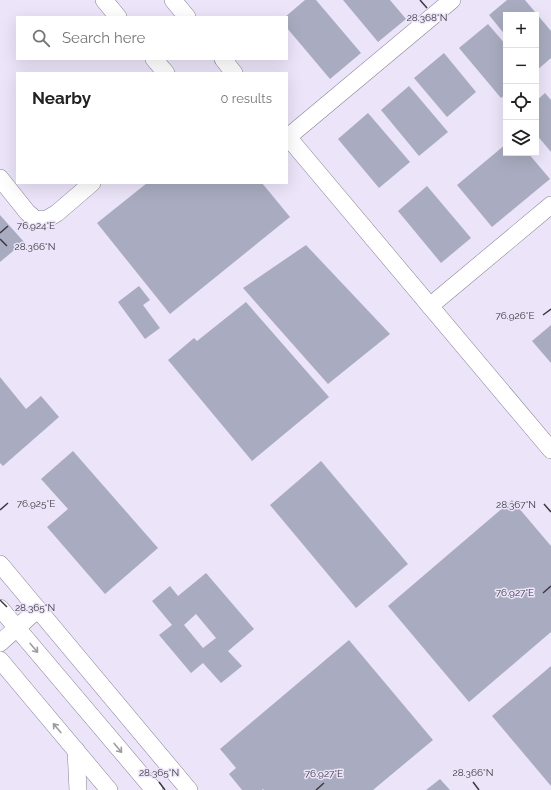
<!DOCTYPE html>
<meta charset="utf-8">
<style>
body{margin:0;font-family:Raleway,sans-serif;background:#f2f2f2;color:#222}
.controls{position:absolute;right:12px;top:12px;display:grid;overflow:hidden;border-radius:0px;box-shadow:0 4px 16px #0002}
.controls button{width:36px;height:36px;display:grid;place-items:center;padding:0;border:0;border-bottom:1px solid #e0e0e0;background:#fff;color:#222;font:20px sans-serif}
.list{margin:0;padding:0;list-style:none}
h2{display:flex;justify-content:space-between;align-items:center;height:52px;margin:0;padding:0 16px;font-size:17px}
h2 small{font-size:13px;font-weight:400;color:#767676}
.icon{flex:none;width:22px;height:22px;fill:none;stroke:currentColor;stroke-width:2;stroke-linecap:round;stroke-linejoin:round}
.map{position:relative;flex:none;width:551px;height:790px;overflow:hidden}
.search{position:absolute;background:#fff;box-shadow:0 4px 16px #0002;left:16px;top:16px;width:272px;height:44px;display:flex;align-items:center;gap:10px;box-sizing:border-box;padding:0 14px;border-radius:0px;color:#767676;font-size:15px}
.panel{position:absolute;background:#fff;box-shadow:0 4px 16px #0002;left:16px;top:72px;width:272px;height:112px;border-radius:0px}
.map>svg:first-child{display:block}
.building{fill:#a9acc0;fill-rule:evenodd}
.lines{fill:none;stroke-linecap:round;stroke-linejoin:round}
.minor-casing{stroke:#898295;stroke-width:18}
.minor{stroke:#fff;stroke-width:17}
.oneway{stroke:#9e9ca0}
.ticks{fill:none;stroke:#3c3941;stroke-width:1.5}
.ticks-label{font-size:10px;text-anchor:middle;fill:#3c3941;stroke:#ece4f9;stroke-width:3;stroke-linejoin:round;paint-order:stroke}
</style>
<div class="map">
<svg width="551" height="790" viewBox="0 0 551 790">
<rect width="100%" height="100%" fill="#ece4f9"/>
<g class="building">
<path d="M305,0H316L361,53L330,79L287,28V17H285Z"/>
<path d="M343,0H390L406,19L378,42Z"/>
<path d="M507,0H525L551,31V58L536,71V15H506V36L489,15Z"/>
<path d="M488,24L506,45V94L501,98L459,48Z"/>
<path d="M444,53L476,92L447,117L414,78Z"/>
<path d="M409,86L448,132L419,156L381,110Z"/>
<path d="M545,93L551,100V152L536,134V101Z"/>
<path d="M368,113L410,162L379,188L338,139Z"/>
<path d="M506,144V153H528L550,179L492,227L457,185Z"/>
<path d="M147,183H262L290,217L170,314L97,223Z"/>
<path d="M427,186L471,238L441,263L398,211Z"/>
<path d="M0,215L24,242L0,262Z"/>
<path d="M306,245L390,334L328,384L243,288Z"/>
<path d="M139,286L150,300L143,305L160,328L145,339L118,302Z"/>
<path d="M246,302L329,397L252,461L168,360L194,338L197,341Z"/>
<path d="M551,325V363L532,341Z"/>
<path d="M0,377L26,409L41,396L59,417L3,466L0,463Z"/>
<path d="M73,451L158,548L105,594L47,527L68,509L41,479Z"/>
<path d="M321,461L408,564L356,608L270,505Z"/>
<path d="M512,500L551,546V632L469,702L388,606Z"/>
<path d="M206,573L254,629L228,651L242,666L221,683L203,663L191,673L159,635L172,625L152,601L170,586L178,596ZM196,614L216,638L203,648L184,625Z"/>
<path d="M349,640L433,740L373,790H264L263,789L262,790H242L229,774L236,768L220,749Z"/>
<path d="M551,666V786L492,716Z"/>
<path d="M440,779L450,790H426Z"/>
</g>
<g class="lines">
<g class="minor-casing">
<g id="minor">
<path d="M104,0L118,17"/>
<path d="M173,0L187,17"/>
<path d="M154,59L166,73"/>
<path d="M223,59L234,73"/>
<path d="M287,136L551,450"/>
<path d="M288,137L452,0"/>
<path d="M0,178L27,212L36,220L47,219L57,213L92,183"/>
<path d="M430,306L551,205"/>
<path d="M0,564L189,790"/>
<path d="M0,608L154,790"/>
<path d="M0,643L38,609"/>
<path d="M0,660L109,790"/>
<path d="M76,750L78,790"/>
</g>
</g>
<use href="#minor" class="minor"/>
</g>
<defs><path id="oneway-shaft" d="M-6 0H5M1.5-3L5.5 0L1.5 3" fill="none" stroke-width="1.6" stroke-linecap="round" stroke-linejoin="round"/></defs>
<g class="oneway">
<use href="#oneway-shaft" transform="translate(34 648) rotate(50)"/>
<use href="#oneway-shaft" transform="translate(57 728) rotate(-130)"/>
<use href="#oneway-shaft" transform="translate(118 748) rotate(50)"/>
</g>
<path class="ticks" d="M420,0L427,8M0,233L8,226M0,239L7,246M543,315L551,309M544,504L551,512M0,510L8,503M543,593L551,586M0,600L7,607M159,782L165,790M473,782L479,790M316,790L324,783"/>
<g class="ticks-label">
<text x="427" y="21">28.368°N</text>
<text x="36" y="229">76.924°E</text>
<text x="35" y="250">28.366°N</text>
<text x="515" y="319">76.926°E</text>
<text x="36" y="507">76.925°E</text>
<text x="516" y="508">28.367°N</text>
<text x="515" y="596">76.927°E</text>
<text x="35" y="611">28.365°N</text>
<text x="159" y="776">28.365°N</text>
<text x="473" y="776">28.366°N</text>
<text x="324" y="777">76.927°E</text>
</g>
</svg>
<div class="controls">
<button>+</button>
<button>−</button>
<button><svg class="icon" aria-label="locate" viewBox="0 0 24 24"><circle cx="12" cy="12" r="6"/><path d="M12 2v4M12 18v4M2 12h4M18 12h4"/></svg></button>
<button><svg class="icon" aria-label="layers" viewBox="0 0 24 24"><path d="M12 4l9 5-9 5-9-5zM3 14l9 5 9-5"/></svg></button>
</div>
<div class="search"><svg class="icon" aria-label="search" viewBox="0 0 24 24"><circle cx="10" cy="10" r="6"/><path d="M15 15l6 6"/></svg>Search here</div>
<section class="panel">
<h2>Nearby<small>0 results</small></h2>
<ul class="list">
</ul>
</section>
</div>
